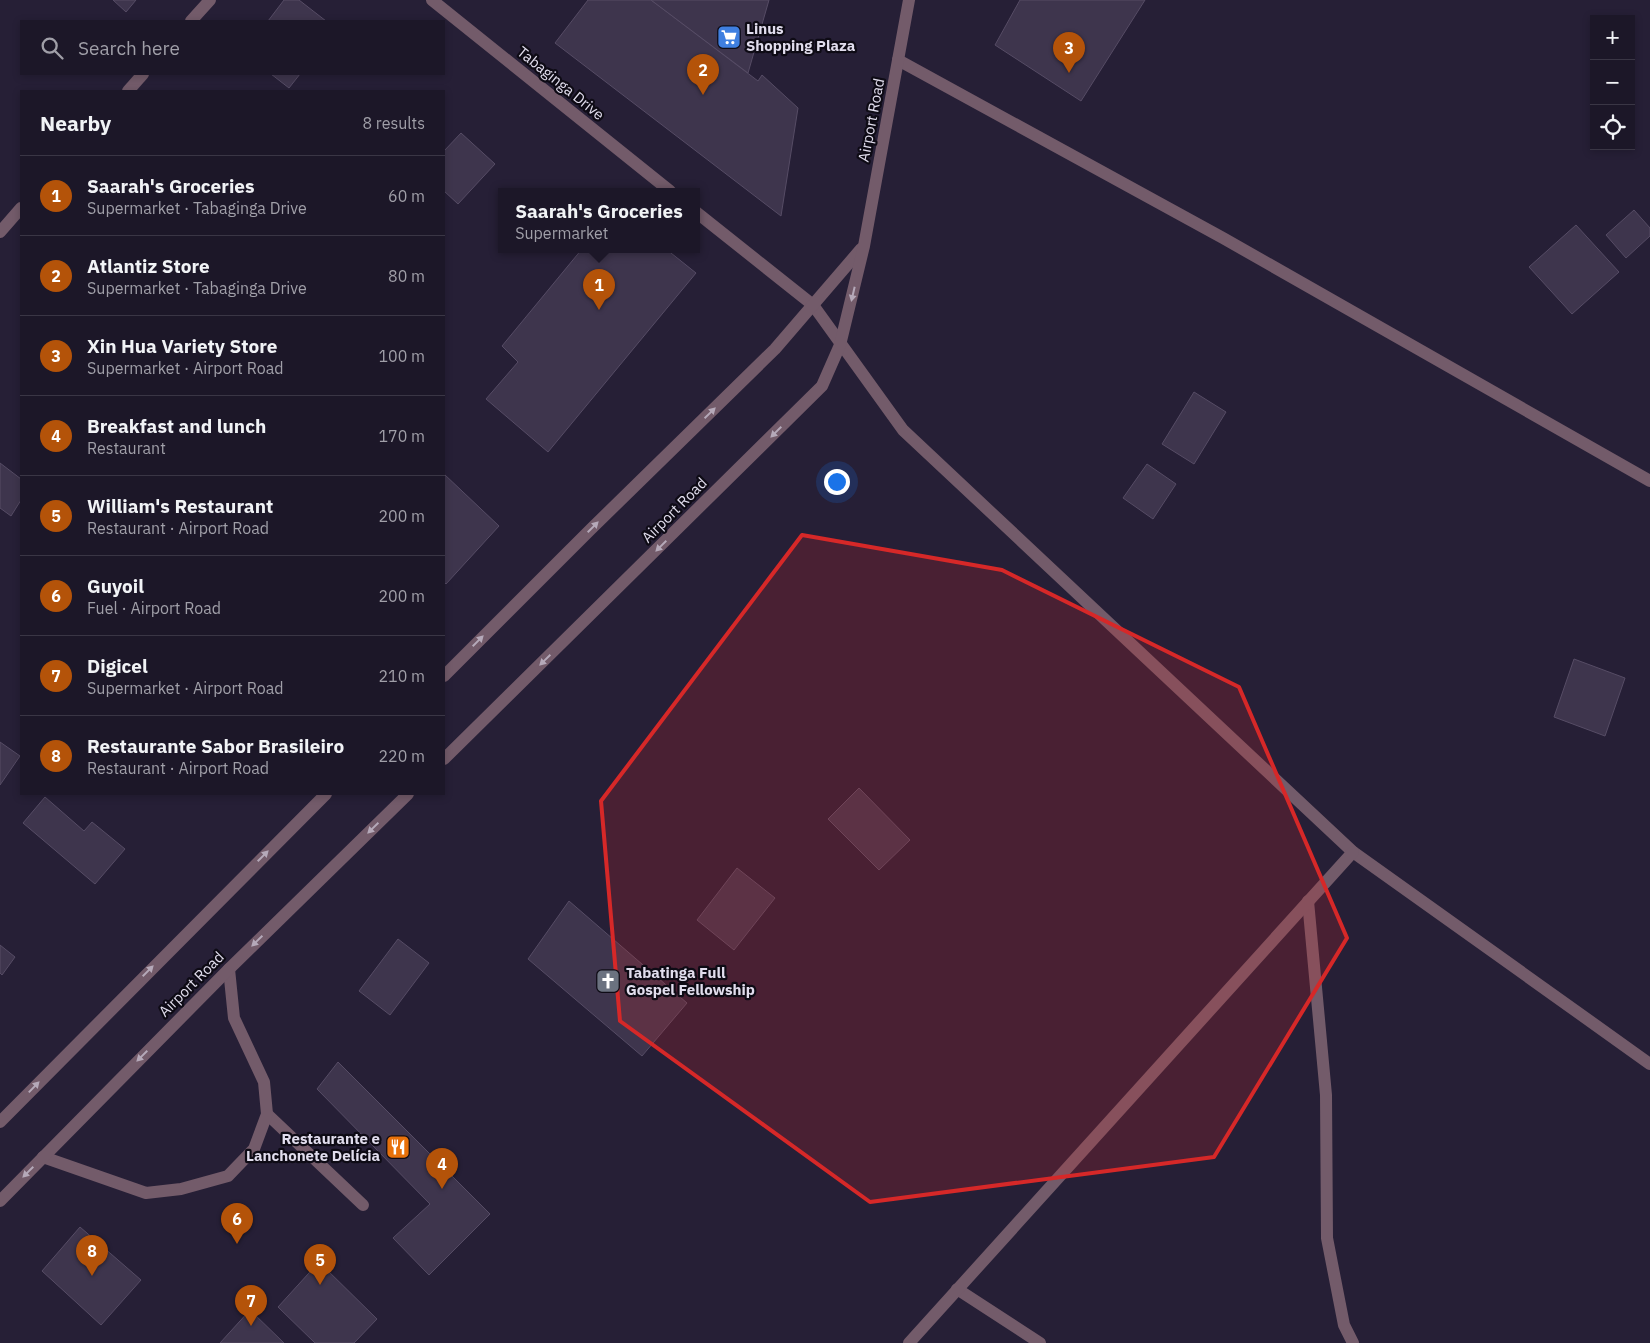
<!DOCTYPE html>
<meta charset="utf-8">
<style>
body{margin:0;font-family:"IBM Plex Sans",sans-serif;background:#292434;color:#f1f3f6}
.controls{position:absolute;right:15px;top:15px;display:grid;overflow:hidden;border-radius:0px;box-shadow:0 2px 8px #0003}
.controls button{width:45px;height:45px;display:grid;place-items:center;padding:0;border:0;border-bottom:1px solid #3a3645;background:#1c1728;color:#f1f3f6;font:25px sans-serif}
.you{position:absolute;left:836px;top:481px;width:18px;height:18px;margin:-12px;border:4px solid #fff;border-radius:50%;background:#1a73e8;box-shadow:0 0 0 8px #1a73e833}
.badge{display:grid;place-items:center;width:32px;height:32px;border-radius:50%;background:#b45309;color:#fff;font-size:16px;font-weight:700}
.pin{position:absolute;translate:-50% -41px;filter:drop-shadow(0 1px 2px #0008)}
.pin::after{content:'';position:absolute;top:26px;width:18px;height:15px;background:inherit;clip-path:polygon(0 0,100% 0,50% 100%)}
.popup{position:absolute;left:498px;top:188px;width:202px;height:65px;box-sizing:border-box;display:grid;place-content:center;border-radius:0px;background:#1c1728;filter:drop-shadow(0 1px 4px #0005);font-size:16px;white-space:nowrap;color:#a09fa8}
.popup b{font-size:19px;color:#f1f3f6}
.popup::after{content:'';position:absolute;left:50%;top:100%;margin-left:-10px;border:10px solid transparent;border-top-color:#1c1728}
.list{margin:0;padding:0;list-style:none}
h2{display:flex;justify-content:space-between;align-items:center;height:65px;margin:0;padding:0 20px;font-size:21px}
h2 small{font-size:16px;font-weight:400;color:#a09fa8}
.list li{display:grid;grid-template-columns:32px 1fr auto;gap:15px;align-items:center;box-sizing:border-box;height:80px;padding:0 20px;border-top:1px solid #3a3645}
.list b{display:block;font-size:19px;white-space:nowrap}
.list p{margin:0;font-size:16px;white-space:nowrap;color:#a09fa8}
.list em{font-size:16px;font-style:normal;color:#a09fa8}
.icon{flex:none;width:28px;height:28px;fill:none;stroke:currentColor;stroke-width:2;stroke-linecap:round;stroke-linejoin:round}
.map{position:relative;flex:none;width:1650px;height:1343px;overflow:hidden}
.search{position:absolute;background:#1c1728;box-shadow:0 2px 8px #0003;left:20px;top:20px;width:425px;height:55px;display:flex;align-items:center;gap:12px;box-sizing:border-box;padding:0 18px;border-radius:0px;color:#a09fa8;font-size:19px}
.panel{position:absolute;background:#1c1728;box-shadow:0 2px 8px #0003;left:20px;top:90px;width:425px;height:705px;border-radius:0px}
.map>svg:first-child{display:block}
.building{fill:#3e354d;stroke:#564c65}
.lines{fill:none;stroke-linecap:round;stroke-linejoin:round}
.minor{stroke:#735b6a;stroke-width:12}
.oneway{fill:#b5a9b9}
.marked{fill:#d62828;fill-opacity:0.2;stroke:#d62828;stroke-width:4;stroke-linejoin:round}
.labels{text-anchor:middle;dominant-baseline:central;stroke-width:4.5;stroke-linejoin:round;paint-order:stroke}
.poi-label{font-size:15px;font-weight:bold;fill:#e1dded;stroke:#0e0b15;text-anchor:start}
.street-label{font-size:15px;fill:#e1dded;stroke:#0e0b15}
</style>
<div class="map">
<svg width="1650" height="1343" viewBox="0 0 1650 1343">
<rect width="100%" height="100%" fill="#261f36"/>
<g class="building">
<path d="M113,0H136L126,12Z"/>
<path d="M284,0H299L326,21H268Z"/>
<path d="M588,0H651L758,81L762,75L798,108L781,216L555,43Z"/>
<path d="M651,0H769L748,73Z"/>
<path d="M1020,0H1145L1081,101L995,45Z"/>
<path d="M271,74H300L289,88Z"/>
<path d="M461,133L495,164L458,204L444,191V151Z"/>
<path d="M1634,210L1650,228V236L1626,258L1606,235Z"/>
<path d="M1576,225L1619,272L1572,314L1529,267Z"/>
<path d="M582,249H666L696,273L548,452L486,399L518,362L502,346Z"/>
<path d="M1194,392L1226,412L1194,464L1162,444Z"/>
<path d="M0,463L21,479V500L11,516L0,508Z"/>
<path d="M1147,464L1176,484L1153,519L1123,498Z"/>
<path d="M444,474L499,526L446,584L444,582Z"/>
<path d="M1574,659L1625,678L1605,736L1554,717Z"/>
<path d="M0,742L20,756L0,785Z"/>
<path d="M859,788L910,840L879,870L828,819Z"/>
<path d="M45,797L84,831L92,822L125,849L95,884L23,823Z"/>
<path d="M737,868L775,898L734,950L697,920Z"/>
<path d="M569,901L687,1003L642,1056L528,959Z"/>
<path d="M398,939L429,963L390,1015L359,991Z"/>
<path d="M0,945L15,957L2,975L0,973Z"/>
<path d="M338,1062L490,1214L429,1275L393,1238L430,1204L317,1089Z"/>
<path d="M80,1227L141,1280L101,1325L42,1271Z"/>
<path d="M319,1262L377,1319L354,1343H315L278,1307Z"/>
<path d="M250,1310L284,1343H220Z"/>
</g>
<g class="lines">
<g class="minor">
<path d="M432,0L670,191"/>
<path d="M191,21L210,0"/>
<path d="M898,60L1223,238L1650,481"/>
<path d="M128,91L143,74"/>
<path d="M696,212L813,305L903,430L1353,852L1650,1064"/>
<path d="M0,232L21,208"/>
<path d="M444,676L591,529L775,349L861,249"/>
<path d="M444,759L822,386L840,345L864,246L909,0"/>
<path d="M1308,901L1326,1095L1327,1238L1344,1325L1353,1343"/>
<path d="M267,1114L363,1205"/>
<path d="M0,1122L326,794"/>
<path d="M43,1157L146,1193L181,1189L228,1176L254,1149L267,1114L264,1082L234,1018L229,969"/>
<path d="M0,1201L229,969L408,794"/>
<path d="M957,1289L1040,1343"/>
<path d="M909,1343L1353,852"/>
</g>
</g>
<defs><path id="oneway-solid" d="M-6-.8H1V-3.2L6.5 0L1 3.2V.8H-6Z" transform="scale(1.25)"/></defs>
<g class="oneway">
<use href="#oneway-solid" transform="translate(853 294) rotate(103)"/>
<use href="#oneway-solid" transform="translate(710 413) rotate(-44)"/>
<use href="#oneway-solid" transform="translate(776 432) rotate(135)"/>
<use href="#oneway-solid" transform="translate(593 527) rotate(-45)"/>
<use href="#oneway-solid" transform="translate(661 546) rotate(135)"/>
<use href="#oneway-solid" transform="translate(478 641) rotate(-45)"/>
<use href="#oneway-solid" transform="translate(545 660) rotate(136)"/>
<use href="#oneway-solid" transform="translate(373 828) rotate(136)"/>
<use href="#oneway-solid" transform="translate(263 856) rotate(-45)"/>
<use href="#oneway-solid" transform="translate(257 941) rotate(136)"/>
<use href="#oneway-solid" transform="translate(148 971) rotate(-45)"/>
<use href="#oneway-solid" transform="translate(142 1056) rotate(135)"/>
<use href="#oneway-solid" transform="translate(34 1087) rotate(-46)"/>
<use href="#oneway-solid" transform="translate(28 1172) rotate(135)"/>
</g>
<path class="marked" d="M802,535L1002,570L1239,687L1347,938L1214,1157L870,1202L620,1021L601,801Z"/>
<defs>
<g id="supermarket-square" transform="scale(1.25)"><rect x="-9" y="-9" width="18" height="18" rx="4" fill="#3f7fe0" stroke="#0e0b15"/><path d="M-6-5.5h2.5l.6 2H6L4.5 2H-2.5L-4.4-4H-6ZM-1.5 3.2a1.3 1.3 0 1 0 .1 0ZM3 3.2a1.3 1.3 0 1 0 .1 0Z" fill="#fff"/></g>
<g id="church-square" transform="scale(1.25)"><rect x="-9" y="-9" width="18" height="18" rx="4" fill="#6b7280" stroke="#0e0b15"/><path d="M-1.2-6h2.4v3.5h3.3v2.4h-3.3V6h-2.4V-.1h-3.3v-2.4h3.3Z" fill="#fff"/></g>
<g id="restaurant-square" transform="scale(1.25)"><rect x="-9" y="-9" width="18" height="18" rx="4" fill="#e8710a" stroke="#0e0b15"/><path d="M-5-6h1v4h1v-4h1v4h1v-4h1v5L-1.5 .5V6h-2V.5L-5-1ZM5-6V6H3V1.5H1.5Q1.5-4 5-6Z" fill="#fff"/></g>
</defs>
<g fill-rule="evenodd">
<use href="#supermarket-square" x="729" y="37"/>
<use href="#church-square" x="608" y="981"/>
<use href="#restaurant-square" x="398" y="1147"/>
</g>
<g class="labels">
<g class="poi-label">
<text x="746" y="28">Linus<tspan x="746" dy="17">Shopping Plaza</tspan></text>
<text x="626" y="972">Tabatinga Full<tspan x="626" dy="17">Gospel Fellowship</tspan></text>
<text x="380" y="1138" text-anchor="end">Restaurante e<tspan x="380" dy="17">Lanchonete Delícia</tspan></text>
</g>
<g class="street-label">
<text transform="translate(561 83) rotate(39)">Tabaginga Drive</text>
<text transform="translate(871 120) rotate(-79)">Airport Road</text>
<text transform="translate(674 510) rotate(-45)">Airport Road</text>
<text transform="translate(191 984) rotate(-45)">Airport Road</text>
</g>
</g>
</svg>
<div class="controls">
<button>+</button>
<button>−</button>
<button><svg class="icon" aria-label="locate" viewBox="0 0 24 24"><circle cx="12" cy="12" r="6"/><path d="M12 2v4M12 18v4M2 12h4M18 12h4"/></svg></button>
</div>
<div class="you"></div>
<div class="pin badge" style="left:599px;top:310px">1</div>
<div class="popup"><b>Saarah's Groceries</b>Supermarket</div>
<div class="pin badge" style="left:703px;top:95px">2</div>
<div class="pin badge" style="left:1069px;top:73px">3</div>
<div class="pin badge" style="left:442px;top:1189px">4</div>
<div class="pin badge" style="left:320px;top:1285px">5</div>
<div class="pin badge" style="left:237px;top:1244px">6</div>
<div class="pin badge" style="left:251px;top:1326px">7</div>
<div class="pin badge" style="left:92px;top:1276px">8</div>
<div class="search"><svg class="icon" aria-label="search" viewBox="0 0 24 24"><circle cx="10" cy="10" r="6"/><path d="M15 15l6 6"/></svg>Search here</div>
<section class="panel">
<h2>Nearby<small>8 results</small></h2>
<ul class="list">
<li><span class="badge">1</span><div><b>Saarah's Groceries</b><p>Supermarket · Tabaginga Drive</p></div><em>60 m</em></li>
<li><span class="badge">2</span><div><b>Atlantiz Store</b><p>Supermarket · Tabaginga Drive</p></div><em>80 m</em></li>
<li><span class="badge">3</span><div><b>Xin Hua Variety Store</b><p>Supermarket · Airport Road</p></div><em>100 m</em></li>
<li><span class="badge">4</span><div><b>Breakfast and lunch</b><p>Restaurant</p></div><em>170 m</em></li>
<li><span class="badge">5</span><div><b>William's Restaurant</b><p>Restaurant · Airport Road</p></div><em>200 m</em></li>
<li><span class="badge">6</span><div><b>Guyoil</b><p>Fuel · Airport Road</p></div><em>200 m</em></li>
<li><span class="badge">7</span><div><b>Digicel</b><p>Supermarket · Airport Road</p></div><em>210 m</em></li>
<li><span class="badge">8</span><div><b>Restaurante Sabor Brasileiro</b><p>Restaurant · Airport Road</p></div><em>220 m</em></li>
</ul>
</section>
</div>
